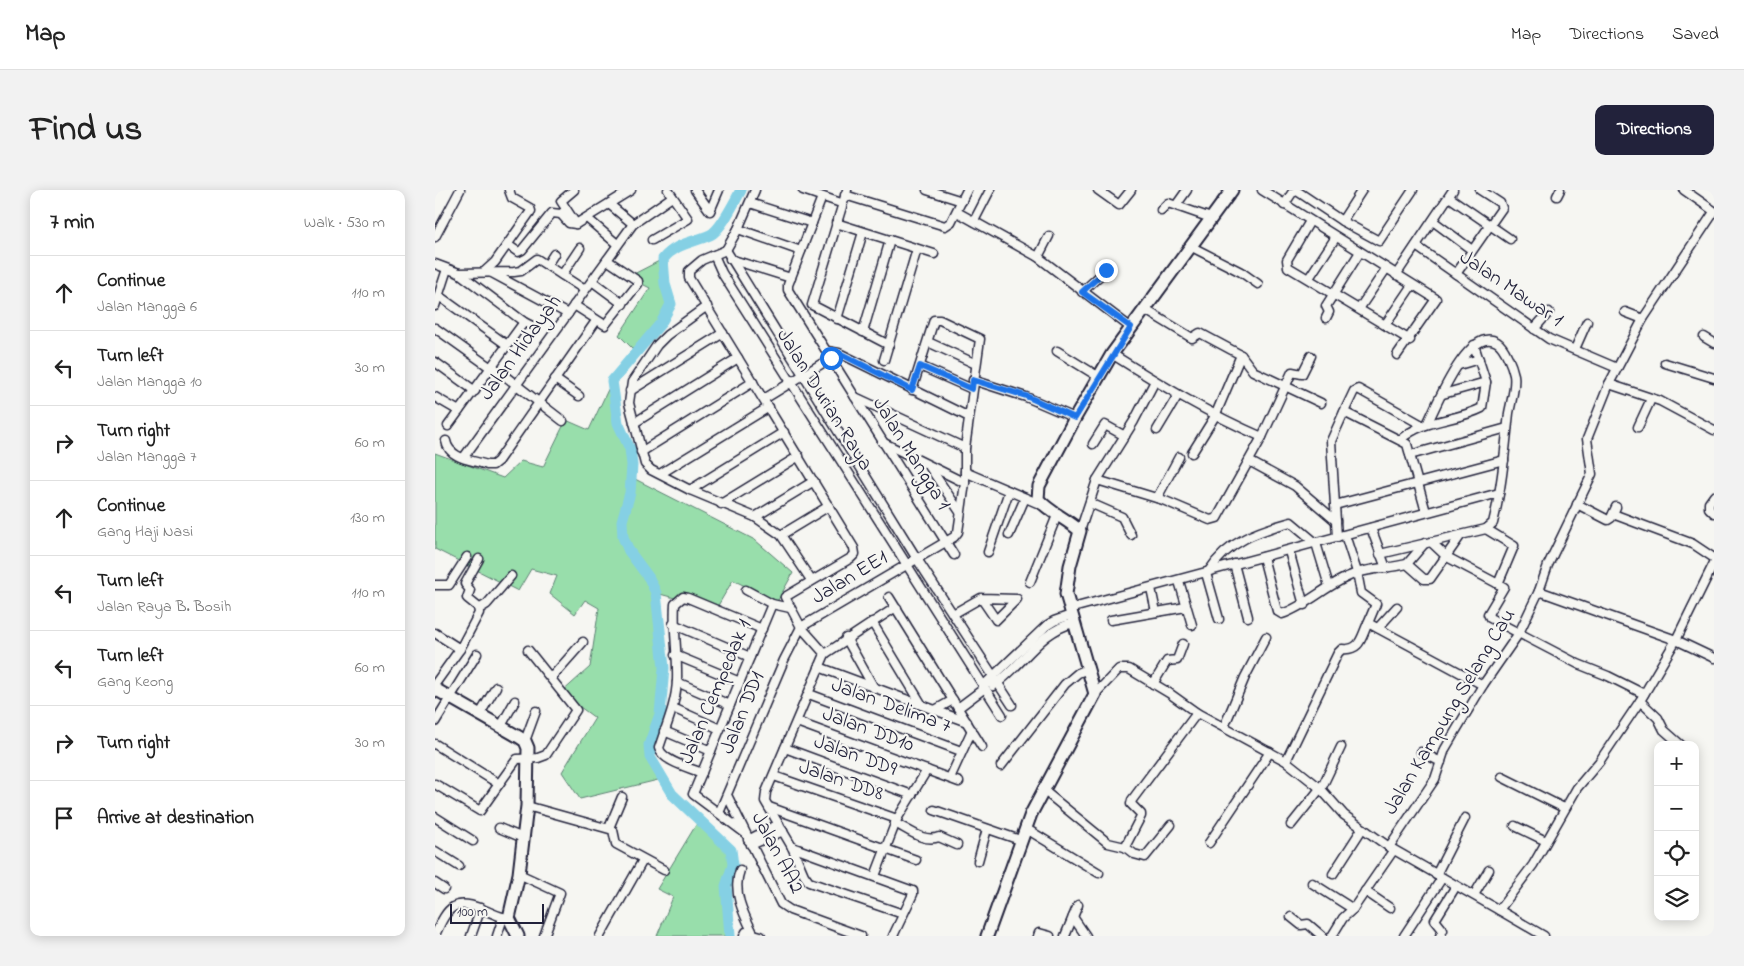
<!DOCTYPE html>
<meta charset="utf-8">
<style>
body{margin:0;font-family:"Indie Flower",sans-serif;background:#f2f2f2;color:#222}
.controls{position:absolute;right:15px;bottom:15px;display:grid;overflow:hidden;border-radius:10px;box-shadow:0 2px 12px #0003}
.controls button{width:45px;height:45px;display:grid;place-items:center;padding:0;border:0;border-bottom:1px solid #e0e0e0;background:#fff;color:#222;font:25px sans-serif}
.scale{position:absolute;left:15px;bottom:12px;width:94px;box-sizing:border-box;padding-left:5px;border:2px solid #22223b;border-top:0;font-size:14px;line-height:18px;white-space:nowrap;color:#22223b;-webkit-text-stroke:4px #f6f6f2;paint-order:stroke}
.stop{position:absolute;width:15px;height:15px;margin:-11px;border:4px solid #1a73e8;border-radius:50%;background:#fff}
.stop.end{background:#1a73e8;border-color:#fff;box-shadow:0 1px 5px #0008}
.list{margin:0;padding:0;list-style:none}
h2{display:flex;justify-content:space-between;align-items:center;height:65px;margin:0;padding:0 20px;font-size:21px}
h2 small{font-size:16px;font-weight:400;color:#767676}
.list li{display:grid;grid-template-columns:32px 1fr auto;gap:15px;align-items:center;box-sizing:border-box;height:75px;padding:0 20px;border-top:1px solid #e0e0e0}
.list b{display:block;font-size:19px;white-space:nowrap}
.list p{margin:0;font-size:16px;white-space:nowrap;color:#767676}
.list em{font-size:16px;font-style:normal;color:#767676}
.icon{flex:none;width:28px;height:28px;fill:none;stroke:currentColor;stroke-width:2;stroke-linecap:round;stroke-linejoin:round}
.map{position:relative;flex:none;width:1279px;height:746px;overflow:hidden;border-radius:10px}
header{display:flex;align-items:center;gap:30px;box-sizing:border-box;height:70px;padding:0 25px;background:#fff;border-bottom:1px solid #e0e0e0}
header strong{font-size:24px}
nav{display:flex;gap:28px;margin-inline-start:auto;font-size:18px}
.intro{display:flex;align-items:center;justify-content:space-between;box-sizing:border-box;height:120px;padding:0 30px}
h1{margin:0;font-size:35px}
.button{padding:12px 22px;border-radius:10px;background:#22223b;color:#fff;font-size:18px;font-weight:700}
main{display:flex;gap:30px;padding:0 30px}
aside{flex:1;background:#fff;border-radius:10px;box-shadow:0 2px 12px #0003}
.map>svg:first-child{display:block}
.green{fill:#98deab;stroke:#5d8073}
.lines{fill:none;stroke-linecap:round;stroke-linejoin:round}
.river{stroke:#85d0e4;stroke-width:11}
.street-casing{stroke:#22223b;stroke-width:11}
.secondary-casing{stroke:#22223b;stroke-width:15}
.street{stroke:#f6f6f2;stroke-width:8}
.secondary{stroke:#f6f6f2;stroke-width:11}
.route{stroke:#1a73e8;stroke-width:6}
.labels{text-anchor:middle;dominant-baseline:central;stroke-width:4.5;stroke-linejoin:round;paint-order:stroke}
.street-label{font-size:21px;fill:#22223b;stroke:#f6f6f2}
</style>
<header>
<strong>Map</strong>
<nav><a>Map</a><a>Directions</a><a>Saved</a></nav>
</header>
<div class="intro"><h1>Find us</h1><a class="button">Directions</a></div>
<main>
<aside>
<h2>7 min<small>Walk · 530 m</small></h2>
<ul class="list">
<li><svg class="icon" aria-label="ahead" viewBox="0 0 24 24"><path d="M12 20V5M6 11l6-6 6 6"/></svg><div><b>Continue</b><p>Jalan Mangga 6</p></div><em>110 m</em></li>
<li><svg class="icon" aria-label="left" viewBox="0 0 24 24"><path d="M17 20v-9H6M10 6l-5 5 5 5"/></svg><div><b>Turn left</b><p>Jalan Mangga 10</p></div><em>30 m</em></li>
<li><svg class="icon" aria-label="right" viewBox="0 0 24 24"><path d="M7 20v-9h11M14 6l5 5-5 5"/></svg><div><b>Turn right</b><p>Jalan Mangga 7</p></div><em>60 m</em></li>
<li><svg class="icon" aria-label="ahead" viewBox="0 0 24 24"><path d="M12 20V5M6 11l6-6 6 6"/></svg><div><b>Continue</b><p>Gang Haji Nasi</p></div><em>130 m</em></li>
<li><svg class="icon" aria-label="left" viewBox="0 0 24 24"><path d="M17 20v-9H6M10 6l-5 5 5 5"/></svg><div><b>Turn left</b><p>Jalan Raya B. Bosih</p></div><em>110 m</em></li>
<li><svg class="icon" aria-label="left" viewBox="0 0 24 24"><path d="M17 20v-9H6M10 6l-5 5 5 5"/></svg><div><b>Turn left</b><p>Gang Keong</p></div><em>60 m</em></li>
<li><svg class="icon" aria-label="right" viewBox="0 0 24 24"><path d="M7 20v-9h11M14 6l5 5-5 5"/></svg><div><b>Turn right</b></div><em>30 m</em></li>
<li><svg class="icon" aria-label="arrive" viewBox="0 0 24 24"><path d="M6 21V4h12l-3 4 3 4H6"/></svg><div><b>Arrive at destination</b></div></li>
</ul>
</aside>
<div class="map">
<svg width="1279" height="746" viewBox="0 0 1279 746">
<rect width="100%" height="100%" fill="#f6f6f2"/>
<filter id="ink" filterUnits="userSpaceOnUse"><feTurbulence type="fractalNoise" baseFrequency=".02" numOctaves="2"/><feDisplacementMap in="SourceGraphic" scale="10" xChannelSelector="R" yChannelSelector="G"/><feConvolveMatrix kernelMatrix="1 2 1 2 8 2 1 2 1" color-interpolation-filters="sRGB"/></filter>
<g filter="url(#ink)">
<g class="green">
<path d="M228,69L230,94L236,114L226,133L200,161L184,145L215,98L193,87Z"/>
<path d="M177,191L183,233L195,259L198,288L320,350L358,383L342,412L298,390L281,419L221,403L229,478L225,524L214,555L215,567L227,589L145,609L127,582L160,528L126,503L155,477L164,418L150,410L140,424L115,404L122,386L96,379L83,401L0,359V263L68,288L86,271L108,277L131,230L154,240Z"/>
<path d="M264,630L296,660L298,675L291,696L295,746H222L238,707L222,699Z"/>
</g>
<g class="lines">
<path class="river" d="M295,746L291,696L298,675L296,660L237,604L215,567L214,555L225,524L229,478L221,403L214,388L194,361L188,347L187,331L195,303L197,275L195,259L183,233L177,191L226,133L236,114L230,94L228,69C241,53 257,53 275,45C286,40 300,11 306,0"/>
<g class="street-casing">
<g id="street">
<path d="M139,0L126,11L141,34"/>
<path d="M260,0L275,21L284,0"/>
<path d="M368,0L403,12"/>
<path d="M412,0L377,115L454,155"/>
<path d="M492,0L527,11"/>
<path d="M663,0L684,15L696,0"/>
<path d="M827,0L1001,109L962,165"/>
<path d="M1249,0L1279,21"/>
<path d="M410,5L510,36L516,32L532,0"/>
<path d="M1122,6L1125,0"/>
<path d="M387,7L353,95V100L519,365"/>
<path d="M1014,7L1075,49"/>
<path d="M315,13L377,33"/>
<path d="M174,14L198,34"/>
<path d="M742,14L752,0"/>
<path d="M849,15L857,3L862,1L907,31L944,51L978,0"/>
<path d="M726,20L733,13L776,28"/>
<path d="M522,22L603,67L695,137"/>
<path d="M126,24L134,33L141,34L196,0"/>
<path d="M153,29L182,54"/>
<path d="M539,31L555,0"/>
<path d="M875,31L852,70L853,77L975,150"/>
<path d="M907,31L927,0"/>
<path d="M998,31L1037,60"/>
<path d="M401,33L499,64"/>
<path d="M303,39L366,61"/>
<path d="M0,47L25,0"/>
<path d="M217,50L253,29L233,0"/>
<path d="M73,55L83,62L87,60L117,23L126,24L130,21"/>
<path d="M755,56L806,82L823,94"/>
<path d="M981,56L1114,149L1182,178"/>
<path d="M291,60L267,70L254,81V88L419,358L420,364L416,368L350,407L366,437L390,464L331,602L330,611L357,657L369,685L374,692L468,724"/>
<path d="M291,60L482,369L577,515"/>
<path d="M291,60L303,39L320,0"/>
<path d="M279,65L287,83L567,525"/>
<path d="M603,67L614,46"/>
<path d="M295,69L356,88"/>
<path d="M0,74L24,83L79,82L86,81L102,69L150,100"/>
<path d="M112,75L119,64"/>
<path d="M49,82L60,72L96,21L95,18L77,8L74,0"/>
<path d="M55,82L133,124"/>
<path d="M24,83L89,132L101,138"/>
<path d="M1021,84L1067,18L1065,13L1045,0"/>
<path d="M127,85L145,58"/>
<path d="M961,85L1018,0"/>
<path d="M874,88L901,47"/>
<path d="M157,91L188,114"/>
<path d="M647,102L671,80"/>
<path d="M4,106L72,155"/>
<path d="M139,115L170,135L203,94V91L172,70"/>
<path d="M0,116L12,79"/>
<path d="M272,116L232,145L222,155L197,192L194,213L210,274L216,280L255,300L320,327L346,345L376,390"/>
<path d="M709,119L757,148L765,143L806,165L818,181L886,213"/>
<path d="M924,119L951,79"/>
<path d="M1190,122L1208,129"/>
<path d="M891,128L894,122L891,116L925,62"/>
<path d="M402,129L428,42"/>
<path d="M950,135L977,95"/>
<path d="M0,138L56,178"/>
<path d="M1099,139L1114,122"/>
<path d="M428,142L455,50"/>
<path d="M1269,147L1279,153"/>
<path d="M493,152L541,174"/>
<path d="M1140,159L1152,132"/>
<path d="M392,161L404,163L534,227"/>
<path d="M622,161L664,187"/>
<path d="M677,164C726,195 774,224 827,247"/>
<path d="M449,170L482,59"/>
<path d="M0,172L40,201"/>
<path d="M1230,173L1279,188"/>
<path d="M1024,175L1044,169"/>
<path d="M57,176L128,231"/>
<path d="M485,176L537,199"/>
<path d="M120,189L144,206"/>
<path d="M538,190L591,207L640,228"/>
<path d="M1174,194L1225,211L1279,240"/>
<path d="M195,201L288,143"/>
<path d="M1008,204L1051,192"/>
<path d="M0,207L24,221"/>
<path d="M420,207L530,258"/>
<path d="M329,209L396,168"/>
<path d="M909,222L919,201L923,199L987,235"/>
<path d="M199,233L303,168"/>
<path d="M13,236L89,132"/>
<path d="M1203,237L1216,209"/>
<path d="M722,240L743,205"/>
<path d="M965,250C989,228 1020,232 1047,218L1051,192L1039,155"/>
<path d="M11,251C14,269 38,270 52,275H58L63,271L161,131"/>
<path d="M447,252L530,293"/>
<path d="M658,254L670,235L690,246"/>
<path d="M206,262L318,192"/>
<path d="M757,263L780,226L806,165"/>
<path d="M975,265L1072,238"/>
<path d="M29,267L198,34L237,7"/>
<path d="M814,271L860,296L901,331"/>
<path d="M494,276L525,322"/>
<path d="M530,282L607,315"/>
<path d="M225,284L334,217"/>
<path d="M662,290L699,231L720,191"/>
<path d="M255,300L349,242"/>
<path d="M1279,306L1274,313V318L1279,323"/>
<path d="M722,308L744,267"/>
<path d="M655,313L687,327L696,345"/>
<path d="M286,314L364,266"/>
<path d="M1142,314L1173,330L1176,328L1181,317"/>
<path d="M900,315L1069,270"/>
<path d="M1178,324L1258,354L1279,368"/>
<path d="M320,327L379,291"/>
<path d="M936,338L951,378"/>
<path d="M1051,339L1079,356L1063,394"/>
<path d="M645,341L662,290L728,310L775,330L782,328L827,247L857,182L867,184L876,166"/>
<path d="M346,345L394,316"/>
<path d="M574,345L590,308"/>
<path d="M910,345L922,382L926,403L941,414L933,433"/>
<path d="M902,347L896,251L909,222L972,254L991,322"/>
<path d="M996,352L1012,367L1069,397L1053,424L1055,428L1143,474L1173,486L1209,504"/>
<path d="M854,361L869,415"/>
<path d="M553,362L574,301"/>
<path d="M945,364L1051,339L1058,333C1067,297 1070,260 1074,223C1076,212 1081,196 1079,185C1077,176 1070,157 1062,152C1034,135 1002,214 993,232"/>
<path d="M828,367L842,421L847,424C874,415 894,392 922,383C937,378 956,378 972,374L989,389H995L1026,345"/>
<path d="M799,374L813,427"/>
<path d="M972,374L990,353"/>
<path d="M774,381C793,351 823,341 856,332L881,353L894,396"/>
<path d="M771,383L784,429"/>
<path d="M744,391L757,435"/>
<path d="M595,392L623,323"/>
<path d="M0,395H14L32,367"/>
<path d="M716,398L721,422"/>
<path d="M311,400L337,414L355,418"/>
<path d="M1104,401L1241,450L1279,468"/>
<path d="M454,407L547,557"/>
<path d="M44,419L52,414L76,386"/>
<path d="M634,419L1064,303"/>
<path d="M518,424L546,408L582,409L561,430L546,408"/>
<path d="M676,430L751,417"/>
<path d="M437,432L487,515"/>
<path d="M238,434L315,467"/>
<path d="M943,438L962,417"/>
<path d="M0,443L25,459"/>
<path d="M411,448L439,498"/>
<path d="M390,464L458,419H462"/>
<path d="M240,465L305,492"/>
<path d="M384,477L532,532"/>
<path d="M116,488L148,452"/>
<path d="M242,492L295,515"/>
<path d="M0,494L25,459L44,423L43,417L32,408L35,400L30,394L44,369"/>
<path d="M718,494L732,471L742,470L748,454"/>
<path d="M558,496C586,478 605,440 639,433"/>
<path d="M374,504L526,561"/>
<path d="M660,504L684,479H694L734,503L762,523L851,571L885,598L909,625L954,657L1000,589L1010,559L1020,542L1048,495L1084,443L1104,401L1113,375L1157,284L1152,249L1174,194L1208,129L1279,22"/>
<path d="M1205,511L1223,528L1229,540L1246,555"/>
<path d="M238,518L285,539"/>
<path d="M523,518L547,500L549,495L611,436L619,431L636,425"/>
<path d="M500,520L518,510"/>
<path d="M45,524L61,497"/>
<path d="M0,532L42,464"/>
<path d="M362,532L524,592"/>
<path d="M66,536L80,511"/>
<path d="M789,537L810,487L831,447"/>
<path d="M229,541L276,561"/>
<path d="M90,551L101,521"/>
<path d="M0,554L64,594L45,621L0,594"/>
<path d="M350,558L477,605"/>
<path d="M986,562L1006,572"/>
<path d="M851,571L903,463L907,459C926,461 926,447 933,433L1048,495"/>
<path d="M566,576L630,494L643,483L653,479"/>
<path d="M267,583C255,578 227,571 224,558C231,536 241,514 242,491C243,465 238,440 240,414L248,407L253,408L327,439"/>
<path d="M339,586L462,629"/>
<path d="M1067,587L1129,618"/>
<path d="M515,588L537,540"/>
<path d="M64,594L82,569L103,568L111,565L141,520L93,460"/>
<path d="M607,599L673,653L690,657"/>
<path d="M293,607L346,714L355,720L426,746"/>
<path d="M92,616L178,640L181,654L229,680"/>
<path d="M334,617L481,670"/>
<path d="M499,620L585,650"/>
<path d="M284,623L349,470L366,437L519,347L523,342L530,293V258L545,149L505,130H499L477,200"/>
<path d="M0,627L38,651"/>
<path d="M460,633C474,640 489,653 504,647L522,655"/>
<path d="M736,635L710,667L699,664L690,657L706,626V624L696,614L697,610L762,523"/>
<path d="M856,635L888,595L906,557"/>
<path d="M1080,636L1111,651"/>
<path d="M64,638L88,648"/>
<path d="M174,638L187,607"/>
<path d="M590,638L664,683"/>
<path d="M310,643L258,604L337,414"/>
<path d="M313,650L344,634"/>
<path d="M774,653L835,562"/>
<path d="M316,655L348,641"/>
<path d="M357,657L478,701V704L458,746"/>
<path d="M954,657L1064,720L1098,675L1142,598L1164,572L1205,511L1241,450L1279,373"/>
<path d="M0,661L24,676"/>
<path d="M543,671L552,639"/>
<path d="M305,680C297,701 308,723 318,743"/>
<path d="M84,684L125,703L109,746"/>
<path d="M898,684L927,639"/>
<path d="M1001,685L1030,628"/>
<path d="M440,686L462,629L492,580"/>
<path d="M0,693L9,699"/>
<path d="M877,693L918,719L958,661"/>
<path d="M930,701L955,718"/>
<path d="M1039,705L1054,680"/>
<path d="M1064,720L1109,746"/>
<path d="M638,727L651,746"/>
<path d="M856,727L866,735L873,734L887,746"/>
<path d="M0,745C13,716 19,707 52,721C59,724 66,728 74,728"/>
<path d="M36,746L46,718"/>
<path d="M62,746L68,728"/>
<path d="M165,746L208,670"/>
<path d="M309,746L311,742L326,746"/>
<path d="M603,746L604,743L615,746"/>
<path d="M630,746L643,715"/>
<path d="M897,746L908,728L918,719"/>
<path d="M969,746L1007,688"/>
<path d="M1005,746L1008,740L1000,730L1021,696"/>
</g>
</g>
<g class="secondary-casing">
<g id="secondary">
<path d="M0,499L84,547L90,551L93,558L92,616L84,684L74,728L83,746"/>
<path d="M552,746L596,624L660,504L631,404L635,376L645,341C632,329 614,322 603,309L604,296L640,228L677,164L797,0"/>
</g>
</g>
<use href="#street" class="street"/>
<use href="#secondary" class="secondary"/>
</g>
</g>
<g class="lines" filter="url(#ink)">
<path class="route" d="M396,168L392,161L404,163L477,200L485,176L537,199L538,190L591,206L640,228L696,137L647,102L671,80"/>
</g>
<g class="labels">
<g class="street-label">
<text transform="translate(1076 99) rotate(34)">Jalan Mawar 1</text>
<text transform="translate(86 158) rotate(-54)">Jalan Hidayah</text>
<text transform="translate(389 210) rotate(58)">Jalan Durian Raya</text>
<text transform="translate(476 264) rotate(58)">Jalan Mangga 1</text>
<text transform="translate(415 388) rotate(-31)">Jalan EE1</text>
<text transform="translate(281 502) rotate(-67)">Jalan Cempedak 1</text>
<text transform="translate(456 516) rotate(20)">Jalan Delima 7</text>
<text transform="translate(1015 522) rotate(-59)">Jalan Kampung Selang Cau</text>
<text transform="translate(308 523) rotate(-68)">Jalan DD1</text>
<text transform="translate(433 540) rotate(20)">Jalan DD10</text>
<text transform="translate(420 566) rotate(20)">Jalan DD9</text>
<text transform="translate(406 591) rotate(19)">Jalan DD8</text>
<text transform="translate(342 663) rotate(62)">Jalan AA2</text>
</g>
</g>
</svg>
<div class="controls">
<button>+</button>
<button>−</button>
<button><svg class="icon" aria-label="locate" viewBox="0 0 24 24"><circle cx="12" cy="12" r="6"/><path d="M12 2v4M12 18v4M2 12h4M18 12h4"/></svg></button>
<button><svg class="icon" aria-label="layers" viewBox="0 0 24 24"><path d="M12 4l9 5-9 5-9-5zM3 14l9 5 9-5"/></svg></button>
</div>
<div class="scale">100 m</div>
<div class="stop" style="left:396px;top:168px"></div>
<div class="stop end" style="left:671px;top:80px"></div>
</div>
</main>
